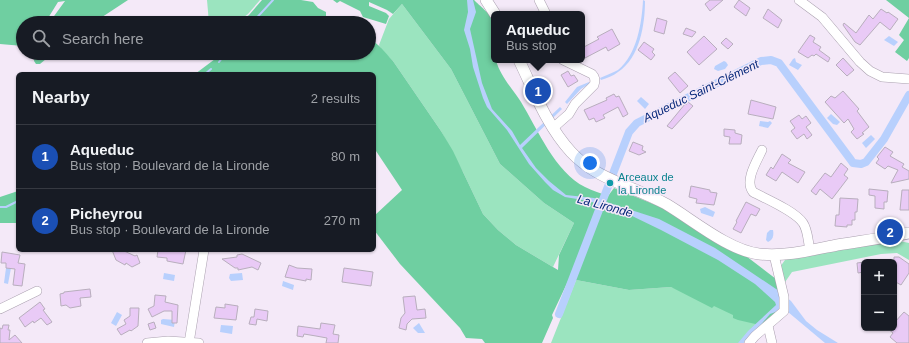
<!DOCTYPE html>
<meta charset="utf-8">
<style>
body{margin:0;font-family:Arial,sans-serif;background:#20242c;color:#f1f3f6}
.controls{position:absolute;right:12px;bottom:12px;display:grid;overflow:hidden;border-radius:6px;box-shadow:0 1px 3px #0004}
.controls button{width:36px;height:36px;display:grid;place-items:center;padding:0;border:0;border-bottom:1px solid #363941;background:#171b24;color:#f1f3f6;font:20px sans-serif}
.you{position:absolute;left:590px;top:163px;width:14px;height:14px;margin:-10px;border:3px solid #fff;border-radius:50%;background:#1a73e8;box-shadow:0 0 0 6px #1a73e833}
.badge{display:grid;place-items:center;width:26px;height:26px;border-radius:50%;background:#8c9099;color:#fff;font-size:13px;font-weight:700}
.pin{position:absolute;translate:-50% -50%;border:2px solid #fff;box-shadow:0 1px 4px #0006}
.popup{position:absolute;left:491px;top:11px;width:94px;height:52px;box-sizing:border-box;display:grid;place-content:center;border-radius:6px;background:#171b24;filter:drop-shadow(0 1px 3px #0005);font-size:13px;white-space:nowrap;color:#9ea1a6}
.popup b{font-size:15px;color:#f1f3f6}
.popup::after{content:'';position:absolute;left:50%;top:100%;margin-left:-8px;border:8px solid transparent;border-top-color:#171b24}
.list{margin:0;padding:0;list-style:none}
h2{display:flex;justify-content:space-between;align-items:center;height:52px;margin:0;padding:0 16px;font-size:17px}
h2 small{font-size:13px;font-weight:400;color:#9ea1a6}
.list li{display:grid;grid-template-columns:26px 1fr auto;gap:12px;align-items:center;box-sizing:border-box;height:64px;padding:0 16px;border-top:1px solid #363941}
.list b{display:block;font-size:15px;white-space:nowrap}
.list p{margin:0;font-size:13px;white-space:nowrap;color:#9ea1a6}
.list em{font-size:13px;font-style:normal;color:#9ea1a6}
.icon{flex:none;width:22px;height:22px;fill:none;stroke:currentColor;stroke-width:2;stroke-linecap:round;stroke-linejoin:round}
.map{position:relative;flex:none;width:909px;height:343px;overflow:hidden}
.search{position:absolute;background:#171b24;box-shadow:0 1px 3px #0004;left:16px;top:16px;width:360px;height:44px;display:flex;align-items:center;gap:10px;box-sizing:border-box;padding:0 14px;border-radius:22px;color:#9ea1a6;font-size:15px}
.panel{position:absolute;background:#171b24;box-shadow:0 1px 3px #0004;left:16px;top:72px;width:360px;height:180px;border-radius:6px}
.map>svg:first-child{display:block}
.green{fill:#9be4bf}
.forest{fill:#6fcfa1}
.water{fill:#b8d0fd}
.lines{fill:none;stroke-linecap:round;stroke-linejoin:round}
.stream{stroke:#b8d0fd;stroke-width:2}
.canal{stroke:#b8d0fd;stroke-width:8}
.building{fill:#e9caf6;stroke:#b8aebd}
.minor-casing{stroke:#aaa0af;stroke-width:10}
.tertiary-casing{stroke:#aaa0af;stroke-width:12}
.minor{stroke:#fff;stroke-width:9}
.tertiary{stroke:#fff;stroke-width:11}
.culture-dot{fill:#0f9aa8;stroke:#f4e9f8;stroke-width:1.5}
.labels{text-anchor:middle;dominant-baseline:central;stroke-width:3;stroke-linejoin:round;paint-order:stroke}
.culture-label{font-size:11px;fill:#0d838f;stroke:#f4e9f8;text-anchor:start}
.water-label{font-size:12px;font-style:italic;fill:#08297b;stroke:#f4e9f8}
</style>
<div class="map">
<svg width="909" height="343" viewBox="0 0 909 343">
<rect width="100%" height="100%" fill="#f4e9f8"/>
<g class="green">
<path d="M207,0H260L248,14L236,23H209Z"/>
<path d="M402,4L451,69L500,164L544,203L574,223L553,267L516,245L498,230L483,214L463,172L441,131L393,61L383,52L379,45L389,19Z"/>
<path d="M895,240L909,243V260L897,253L881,254L792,272L783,285L780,267L785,260L793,257Z"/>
<path d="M576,280L629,290L671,287L773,312L739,343H551Z"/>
</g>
<g class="forest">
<path d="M0,0H128L93,23H49L65,1L58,2L45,23H23V46L0,44Z"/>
<path d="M262,0H301L313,2L318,8L326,12V16L339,23H238L249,15Z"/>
<path d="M333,0H474C478,4 493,17 494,20C495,26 494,34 494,40L492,41L494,60H496C500,76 512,88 521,102C538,130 555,172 585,187C593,191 601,193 608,196L614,188L663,208L746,256L776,279L781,310L764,326L738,320L733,318V315L714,306L712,308L671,287L629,290L576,280L570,277L552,315L553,318L542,343H485L482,339L466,338L460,328L400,264L374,230V216L402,190L374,148V74H195L215,59L214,53H369V39C381,45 384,52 393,61L441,131L453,151L483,214L498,230L516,245L558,270L559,255L574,223L544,203L500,164L451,69L402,4L393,14L387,10L369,2V6L386,13L389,16L386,24L363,17L360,11L340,1L337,3Z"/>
<path d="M886,0H909V58L907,61L895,52L904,40L899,35L909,18Z"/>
<path d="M35,53H53L40,64H36L34,61Z"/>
<path d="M18,191V223H0V197Z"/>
</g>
<g class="water">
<path d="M467,0H473L476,12L470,29L482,83L492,109L512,131L520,145L560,107L562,109L522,148L536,168L549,181L566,195L594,198L659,219L715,248L779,291L791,301L806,321L817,330L838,343H825L788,312L781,307V310L770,314L745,343H738L748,331L776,305L775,302L755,284L718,260L661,230L628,214L589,201L565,197L553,190L545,182L529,164L507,130L487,107L483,98L473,67L470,49L464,30L468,12Z"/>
<path d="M643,0L645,1C645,24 640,58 618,72C613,76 607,78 601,80L600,78C606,75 613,73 618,70C637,55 642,22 643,0Z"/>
<path d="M889,36L898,42L894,46L884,40Z"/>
<path d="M795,58L796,62L802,65L798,70L789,65L793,59Z"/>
<path d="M724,61L726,62L728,65L725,69L718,71L714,69L715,66Z"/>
<path d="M589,82V84L581,89L567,104L565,102L577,87Z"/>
<path d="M641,97L649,104L645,109L637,101Z"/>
<path d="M831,114L840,122L837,125L833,124L827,118Z"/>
<path d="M760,121L768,122L770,121L772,123L768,128L759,126Z"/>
<path d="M871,135L875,139L866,148L862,143Z"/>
<path d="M705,207L715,212L713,217L701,213L700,209Z"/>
<path d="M770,230H773C774,235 773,240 768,242L766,240L767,233Z"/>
<path d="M6,268H11L8,284L4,283Z"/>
<path d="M164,273L175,275L174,281L163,279Z"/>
<path d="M242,273L243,280L231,281L229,278L230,274Z"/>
<path d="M283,281L294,285L293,290L282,286Z"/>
<path d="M117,312L122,315L116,326L111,323Z"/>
<path d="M163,319L175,320L174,327L161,324V320Z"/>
<path d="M419,323L425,333H418L413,328Z"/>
<path d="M221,325L233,326L232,334L220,332Z"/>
</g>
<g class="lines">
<g class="stream">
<path d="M252,23L273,0"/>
<path d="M219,62L226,53"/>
<path d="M205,74L211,69"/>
<path d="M0,207H6L18,201"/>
</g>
<path class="canal" d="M559,314L629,132L637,123L761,61L771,60L779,63L851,160L853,163L861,164L866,162L884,139L909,95"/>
</g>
<g class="building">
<path d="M710,0H723L710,11L705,4Z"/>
<path d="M739,0L750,8L746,16L734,7Z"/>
<path d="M768,9L782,20L778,28L763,18Z"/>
<path d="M881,9L887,13L888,12L898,19L890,30L880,22L860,45L855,42L843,25L844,23L856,33L869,15L873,19Z"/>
<path d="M657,18L667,21L664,34L654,31Z"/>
<path d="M686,28L696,32L692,37L683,34Z"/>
<path d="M612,29L620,44L608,51L606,47L585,58L582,52V48L599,39L597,37Z"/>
<path d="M810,35L815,38L813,42L821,47L819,50L830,58L828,62L816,54L814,56L812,55L808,58L798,52Z"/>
<path d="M704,36L717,49L699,65L687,52Z"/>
<path d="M726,38L733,44L728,49L721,43Z"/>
<path d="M644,42L654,49L652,52L655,55L651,60L638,50Z"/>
<path d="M843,58L854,70L847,76L836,65Z"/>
<path d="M568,71L571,76L574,75L578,81L568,87L561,75Z"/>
<path d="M675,72L688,86L680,93L668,78Z"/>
<path d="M843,91L859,109L857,111L869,127L862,133L864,134L857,139L851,132L854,129L848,119L844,123L825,102L831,96L835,98Z"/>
<path d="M614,94L616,97L619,96L628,114L623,117L618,107L603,115L605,118L596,122L594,118L589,120L584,110L607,100L606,98Z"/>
<path d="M751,100L776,107L773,119L748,114Z"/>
<path d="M688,102L693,106L672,129L667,126L685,104L686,105Z"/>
<path d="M799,115L802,119L806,116L811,123L806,127L812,135L807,139L804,134L797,139L791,131L795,128L790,121Z"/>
<path d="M724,129L735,130V133L742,135L741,144H729L730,137L724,136Z"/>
<path d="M633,142L643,146L642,150L646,152L639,155L629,151Z"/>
<path d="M885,147L893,152L890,156L904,164L902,167L909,171V179L891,183L898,170L888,166L885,169L876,163L879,159L877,157Z"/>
<path d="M782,154L791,160L788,163L805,172L798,183L782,172L776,181L766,175L771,167L773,169Z"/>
<path d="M841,163L848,169L844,175L848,178L832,199L820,189L816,195L811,191L825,173L831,177Z"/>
<path d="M691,186L710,190V192L717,193L714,205L696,203L697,199L689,197Z"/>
<path d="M869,189L888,191L887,202H884V209L875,208V196L869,195Z"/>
<path d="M902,190H909V210H900Z"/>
<path d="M840,198L858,199L857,212H855V220H852V225H847V227L835,226L836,215H839Z"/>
<path d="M746,202L760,209L756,216L751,214L741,233L733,229L737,222L736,221Z"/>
<path d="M112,250H122L135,256L137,255L140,263L132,267L126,263L125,265L116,260Z"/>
<path d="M158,250H186L183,264L167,261V258L157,257Z"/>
<path d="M2,252L20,255L18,263L25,264L22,286L13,285L15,269L6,268V263H1Z"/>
<path d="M242,254L261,263L258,270L252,267L238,270V268H235L222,259L237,257V255Z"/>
<path d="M894,257H899L909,264V273L901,285L894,281Z"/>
<path d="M864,262V272L858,273L857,263Z"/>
<path d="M289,265L297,268L312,269L311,280L306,279V281L285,277Z"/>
<path d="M344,268L373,272L371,286L342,282Z"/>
<path d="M90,289L91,297L80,298L81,306L70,308L66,305L61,306L60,294L64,293V292Z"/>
<path d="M155,295L166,296L165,302L178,305L177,323H172V311H164L152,317L148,309L154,306Z"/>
<path d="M415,296L417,310L425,309L426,318L412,319L407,324L406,330L399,328L401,318L405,313L403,297Z"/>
<path d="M40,302L45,309L43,310L52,322L47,325L41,318L34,323L33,321L25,327L19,318Z"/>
<path d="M225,304L238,306L236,320L214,318L216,307L225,308Z"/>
<path d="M130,308H139L138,326L131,331L130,330L121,335L117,329L126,324L124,320L130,316Z"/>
<path d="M255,309L268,311L267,321L257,319L256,325L249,324L251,317H254Z"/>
<path d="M904,312L909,316V343H897L890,337L893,333L887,328H894V323Z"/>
<path d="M154,322L156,328L150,330L148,324Z"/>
<path d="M321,323L335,325L333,334L339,335L338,343H326L327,338L316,336L304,334L303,337L297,336L298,326L320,329Z"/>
<path d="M3,325H9L8,330H10L9,340L15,335L22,343H0V328L2,329Z"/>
</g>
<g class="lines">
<g class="minor-casing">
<g id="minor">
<path d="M539,0L546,14"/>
<path d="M799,0L822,17L860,62L870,71L882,77L909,79"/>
<path d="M553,128L569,114L575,104L594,85C596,80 595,77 592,74L563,60"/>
<path d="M762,150C757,161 744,181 753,192C766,199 795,211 803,223C808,230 808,242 810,250"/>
<path d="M0,309L37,291"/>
<path d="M768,326L772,343"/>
<path d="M147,343L168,341L199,343"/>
<path d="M189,343L204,250"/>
<path d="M749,343L755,336L784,311V297L774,255"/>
</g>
</g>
<g class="tertiary-casing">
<g id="tertiary">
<path d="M486,0L495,14"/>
<path d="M519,60C534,91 547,126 571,152C597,180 633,186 666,204C693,220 728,250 759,254C785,257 812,250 837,245C861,241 885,238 909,233"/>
</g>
</g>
<use href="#minor" class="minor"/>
<use href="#tertiary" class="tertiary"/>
</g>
<circle class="culture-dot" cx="610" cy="183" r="4"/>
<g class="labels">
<g class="culture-label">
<text x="618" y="177">Arceaux de<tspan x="618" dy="13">la Lironde</tspan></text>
</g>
<g class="water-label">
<text transform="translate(701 91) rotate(-26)">Aqueduc Saint-Clément</text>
<text transform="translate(605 206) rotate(15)">La Lironde</text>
</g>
</g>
</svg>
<div class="controls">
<button>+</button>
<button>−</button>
</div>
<div class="you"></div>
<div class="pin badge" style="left:538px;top:91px;background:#1a4fb4">1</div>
<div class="popup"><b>Aqueduc</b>Bus stop</div>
<div class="pin badge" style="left:890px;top:232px;background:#1a4fb4">2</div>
<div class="search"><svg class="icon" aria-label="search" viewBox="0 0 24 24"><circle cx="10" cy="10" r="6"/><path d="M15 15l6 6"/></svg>Search here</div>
<section class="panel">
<h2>Nearby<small>2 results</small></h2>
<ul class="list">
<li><span class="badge" style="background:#1a4fb4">1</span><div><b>Aqueduc</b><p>Bus stop · Boulevard de la Lironde</p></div><em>80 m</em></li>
<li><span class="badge" style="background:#1a4fb4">2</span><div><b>Picheyrou</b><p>Bus stop · Boulevard de la Lironde</p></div><em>270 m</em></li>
</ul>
</section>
</div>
